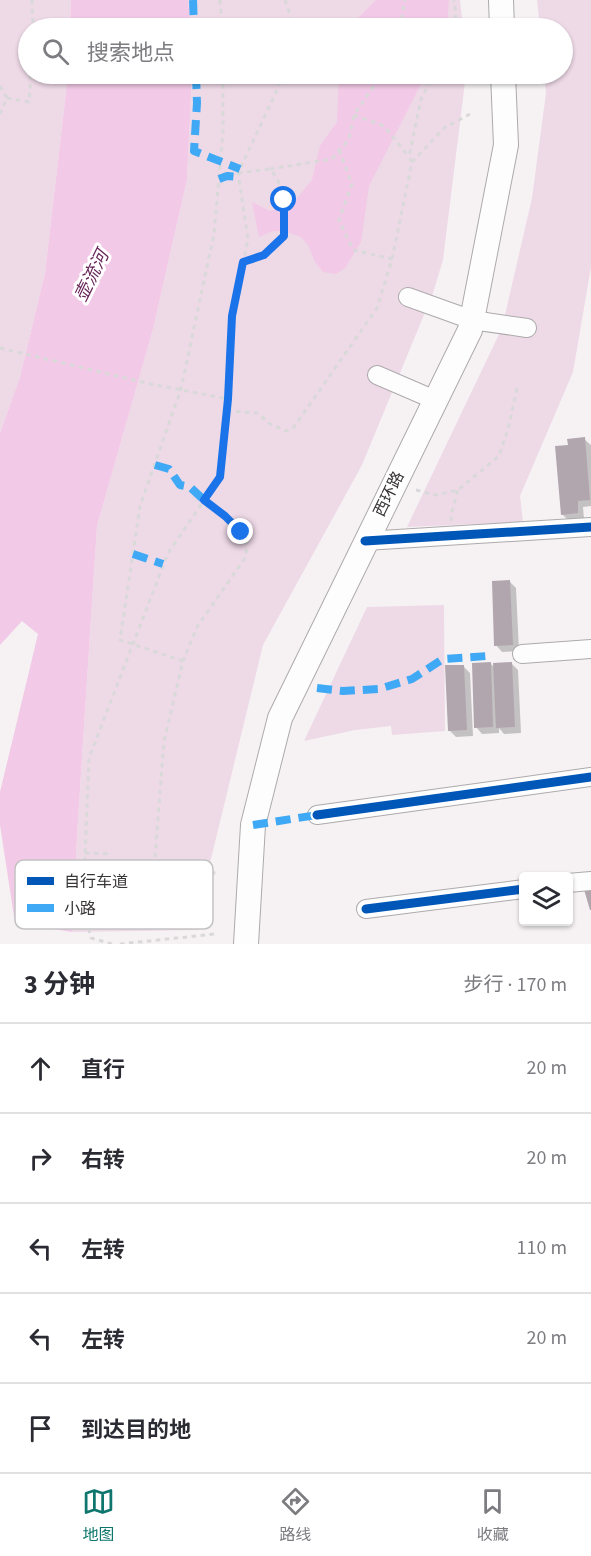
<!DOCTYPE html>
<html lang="zh">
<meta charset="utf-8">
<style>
body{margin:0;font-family:"Source Sans 3","Noto Sans SC",sans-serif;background:#f7f7f7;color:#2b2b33}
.controls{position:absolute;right:18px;bottom:18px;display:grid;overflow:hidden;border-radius:6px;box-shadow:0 2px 4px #0004}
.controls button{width:54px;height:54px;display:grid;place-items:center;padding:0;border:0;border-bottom:2px solid #e1e1e2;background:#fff;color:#2b2b33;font:30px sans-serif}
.stop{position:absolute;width:18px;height:18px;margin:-14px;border:4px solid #1a73e8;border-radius:50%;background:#fff}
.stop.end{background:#1a73e8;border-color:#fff;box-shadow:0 2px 6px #0008}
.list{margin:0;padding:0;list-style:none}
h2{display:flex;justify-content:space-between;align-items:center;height:78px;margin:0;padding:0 24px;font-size:26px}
h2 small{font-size:20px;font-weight:400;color:#7c7c81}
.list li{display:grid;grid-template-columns:39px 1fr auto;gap:18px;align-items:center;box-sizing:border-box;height:90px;padding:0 24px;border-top:2px solid #e1e1e2}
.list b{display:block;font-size:22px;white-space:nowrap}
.list em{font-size:20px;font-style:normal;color:#7c7c81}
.icon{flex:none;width:33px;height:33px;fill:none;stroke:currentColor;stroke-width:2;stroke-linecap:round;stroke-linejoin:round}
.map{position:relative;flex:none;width:591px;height:944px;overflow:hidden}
.search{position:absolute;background:#fff;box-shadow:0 2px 4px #0004;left:18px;right:18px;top:18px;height:66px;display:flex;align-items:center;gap:15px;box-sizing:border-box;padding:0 21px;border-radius:33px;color:#7c7c81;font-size:22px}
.sheet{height:528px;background:#fff}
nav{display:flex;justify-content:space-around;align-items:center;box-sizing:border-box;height:84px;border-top:2px solid #e1e1e2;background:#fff;font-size:16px;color:#7c7c81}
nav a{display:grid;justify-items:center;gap:3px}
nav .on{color:#0f766e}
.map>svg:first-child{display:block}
.green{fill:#eed9e7}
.water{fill:#f2c9e6}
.shadow{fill:#0003}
.building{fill:#b1a6ae}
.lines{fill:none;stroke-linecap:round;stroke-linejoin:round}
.minor-casing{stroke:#adaaab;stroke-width:20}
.major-casing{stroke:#adaaab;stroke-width:26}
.path{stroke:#dad9da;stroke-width:3;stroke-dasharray:4.5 4.5;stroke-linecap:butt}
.minor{stroke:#fefdfd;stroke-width:18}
.major{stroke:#fefdfd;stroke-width:24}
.quiet{stroke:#3fa9f5;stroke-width:8;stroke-dasharray:15 8;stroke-linecap:butt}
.cycleway-casing{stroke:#fff;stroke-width:13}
.cycleway{stroke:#0057b8;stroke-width:9}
.route{stroke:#1a73e8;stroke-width:8}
.labels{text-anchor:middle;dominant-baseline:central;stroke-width:6;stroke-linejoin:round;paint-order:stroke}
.street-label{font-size:16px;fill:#383537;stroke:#fff}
.water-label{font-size:18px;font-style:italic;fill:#682759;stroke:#fff}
.key{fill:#fff;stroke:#c3c2c3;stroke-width:1.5}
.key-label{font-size:16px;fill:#383537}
</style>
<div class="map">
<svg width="591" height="944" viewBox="0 0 591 944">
<rect width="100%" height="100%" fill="#f6f2f4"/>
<g class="green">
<path d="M0,0H71L70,28H28V74H67L66,92L45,273L20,377L0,433Z"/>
<path d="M188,0H460L463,28H191Z"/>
<path d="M537,0H591V267L573,372L520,496L523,522L407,527L502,328L532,198L546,93L544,74H562V28H540Z"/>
<path d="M192,74H466L443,260L433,293L362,465L263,645L209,867L199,930L72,932L78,820L97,526L153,329L187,180Z"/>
<path d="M444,605L445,731L392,735L391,726L355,730L304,741L367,607Z"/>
</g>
<g class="water">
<path d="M71,0H188L191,28H70Z"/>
<path d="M376,0H449L447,28H353L357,19Z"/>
<path d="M67,74H192L187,180L153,329L97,526L78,820L72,932L15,923L0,825V792L38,634L22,621L0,645V433L20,377L45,273L66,92Z"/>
<path d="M339,74H426L369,186L361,242L345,268L336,274L323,272L315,262L308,245L301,237L287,232L273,231L259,237L252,202L270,211L291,205L312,180L320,146L337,122Z"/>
</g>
<g class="shadow">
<path d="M584,439L591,445V506L583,507L584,519L569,521L562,514Z"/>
<path d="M510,582L516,588L519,651L502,652L496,645Z"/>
<path d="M490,663L495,668L511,663L518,670L521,733L504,734L499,728V733L482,734L476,727Z"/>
<path d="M463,666L470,673L473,736L456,737L449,730Z"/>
</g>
<g class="building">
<path d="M585,437L590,500L578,501V513L561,515L555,446L568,445L567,439Z"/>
<path d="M510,580L513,645L494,646L492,581Z"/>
<path d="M491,662L493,727L474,728L472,663Z"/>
<path d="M512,662L515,727L496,728L493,663Z"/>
<path d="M445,665H464L467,730L448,731Z"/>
<path d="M591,885V910H590L583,886Z"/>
</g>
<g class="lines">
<g class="minor-casing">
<g id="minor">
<path d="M408,297L472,320L527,328"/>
<path d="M377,375L435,400"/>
<path d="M365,541L591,527"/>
<path d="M522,654L591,649"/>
<path d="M317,815L591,777"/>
<path d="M568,883L591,881"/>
<path d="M366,909L524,889"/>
</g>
</g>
<g class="major-casing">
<g id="major">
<path d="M501,0L502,28"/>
<path d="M246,944L253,825L280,718L470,330L506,145L503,74"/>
</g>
</g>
<g class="path">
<path d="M32,0L33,28"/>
<path d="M220,0L222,28"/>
<path d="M285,0L289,12L290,28"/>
<path d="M402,28L401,22L405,0"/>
<path d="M453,28L456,14L454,0"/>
<path d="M0,86L7,98L0,114"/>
<path d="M7,98L29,102L31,74"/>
<path d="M354,115L384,126L409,157"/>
<path d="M339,150L352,184L339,220L353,250L392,259"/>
<path d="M412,162L409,157L421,99L434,74"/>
<path d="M270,169L332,159L349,139L354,115L380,77L385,74"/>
<path d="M238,173L270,169C288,190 284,210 283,236L264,255L244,262"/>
<path d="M0,348L151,384L228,399"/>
<path d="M227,411L258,413L270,424L286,431L294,427L377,308L392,259L412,162L444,128L470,114"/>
<path d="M416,490L436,495L458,490L499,456L508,429L518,384"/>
<path d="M451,521V515L458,490"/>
<path d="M183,661L120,640L140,506L181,389L214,234L223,132V74"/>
<path d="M85,853L112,854"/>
<path d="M155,857L164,741L183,661L197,627L245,558C246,553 247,547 246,543C241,524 218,511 204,500"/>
<path d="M166,872L220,873"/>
<path d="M112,944L91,938L83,906L89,758L168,553L220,477L228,399L232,316L248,239L238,173L278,88L283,74"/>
<path d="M120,944L215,934"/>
</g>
<use href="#minor" class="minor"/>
<use href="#major" class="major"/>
<g class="quiet">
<path d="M193,0L194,28"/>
<path d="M196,74L197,103L194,151L240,169"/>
<path d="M219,179L227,176L238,177"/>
<path d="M155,465L169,469L180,485L190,487L204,500"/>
<path d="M133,554L163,564"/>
<path d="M317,688L343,691L379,689L412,679L443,659L487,656"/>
<path d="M253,825L317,815"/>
</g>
<g class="cycleway-casing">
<g id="cycleway">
<path d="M365,541L591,527"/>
<path d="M317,815L591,777"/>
<path d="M366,909L524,889"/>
</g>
</g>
<use href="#cycleway" class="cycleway"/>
</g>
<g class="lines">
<path class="route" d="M241,532L225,516L204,500L220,477L228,399L232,316L243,262L264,255L284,236V200"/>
</g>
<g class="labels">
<g class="street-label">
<text transform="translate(389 494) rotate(-64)">西环路</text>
</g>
<g class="water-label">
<text transform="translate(92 276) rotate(-64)">壶流河</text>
</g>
</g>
<rect x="15" y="860" width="198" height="69" rx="9" class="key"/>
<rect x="27" y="877" width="27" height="8" fill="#0057b8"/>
<rect x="27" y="904" width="27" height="8" fill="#3fa9f5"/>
<g class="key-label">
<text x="64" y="887">自行车道</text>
<text x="64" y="914">小路</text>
</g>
</svg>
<div class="controls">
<button><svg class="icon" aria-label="layers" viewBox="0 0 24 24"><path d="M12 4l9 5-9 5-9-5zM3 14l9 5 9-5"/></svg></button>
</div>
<div class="stop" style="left:284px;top:200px"></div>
<div class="stop end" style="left:241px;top:532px"></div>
<div class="search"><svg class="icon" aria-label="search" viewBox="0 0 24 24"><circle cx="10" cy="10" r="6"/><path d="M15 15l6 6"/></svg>搜索地点</div>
</div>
<section class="sheet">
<h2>3 分钟<small>步行 · 170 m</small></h2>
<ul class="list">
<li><svg class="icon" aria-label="ahead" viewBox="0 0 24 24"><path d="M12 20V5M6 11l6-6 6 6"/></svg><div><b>直行</b></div><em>20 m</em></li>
<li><svg class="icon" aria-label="right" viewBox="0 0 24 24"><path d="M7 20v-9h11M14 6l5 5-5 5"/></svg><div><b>右转</b></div><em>20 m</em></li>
<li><svg class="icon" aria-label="left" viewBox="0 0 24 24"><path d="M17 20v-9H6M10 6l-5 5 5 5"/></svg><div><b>左转</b></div><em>110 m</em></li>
<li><svg class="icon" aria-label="left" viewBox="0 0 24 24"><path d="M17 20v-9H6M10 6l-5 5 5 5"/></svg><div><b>左转</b></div><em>20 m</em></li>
<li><svg class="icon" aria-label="arrive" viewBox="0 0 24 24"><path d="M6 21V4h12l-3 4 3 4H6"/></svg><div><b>到达目的地</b></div></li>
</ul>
</section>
<nav>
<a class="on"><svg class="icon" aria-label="map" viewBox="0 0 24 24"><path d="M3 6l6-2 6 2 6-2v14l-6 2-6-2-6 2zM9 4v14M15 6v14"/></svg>地图</a>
<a><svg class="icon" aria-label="directions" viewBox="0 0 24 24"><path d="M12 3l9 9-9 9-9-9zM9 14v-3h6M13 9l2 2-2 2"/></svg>路线</a>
<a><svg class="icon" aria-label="saved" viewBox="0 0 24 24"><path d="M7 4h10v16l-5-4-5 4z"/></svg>收藏</a>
</nav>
